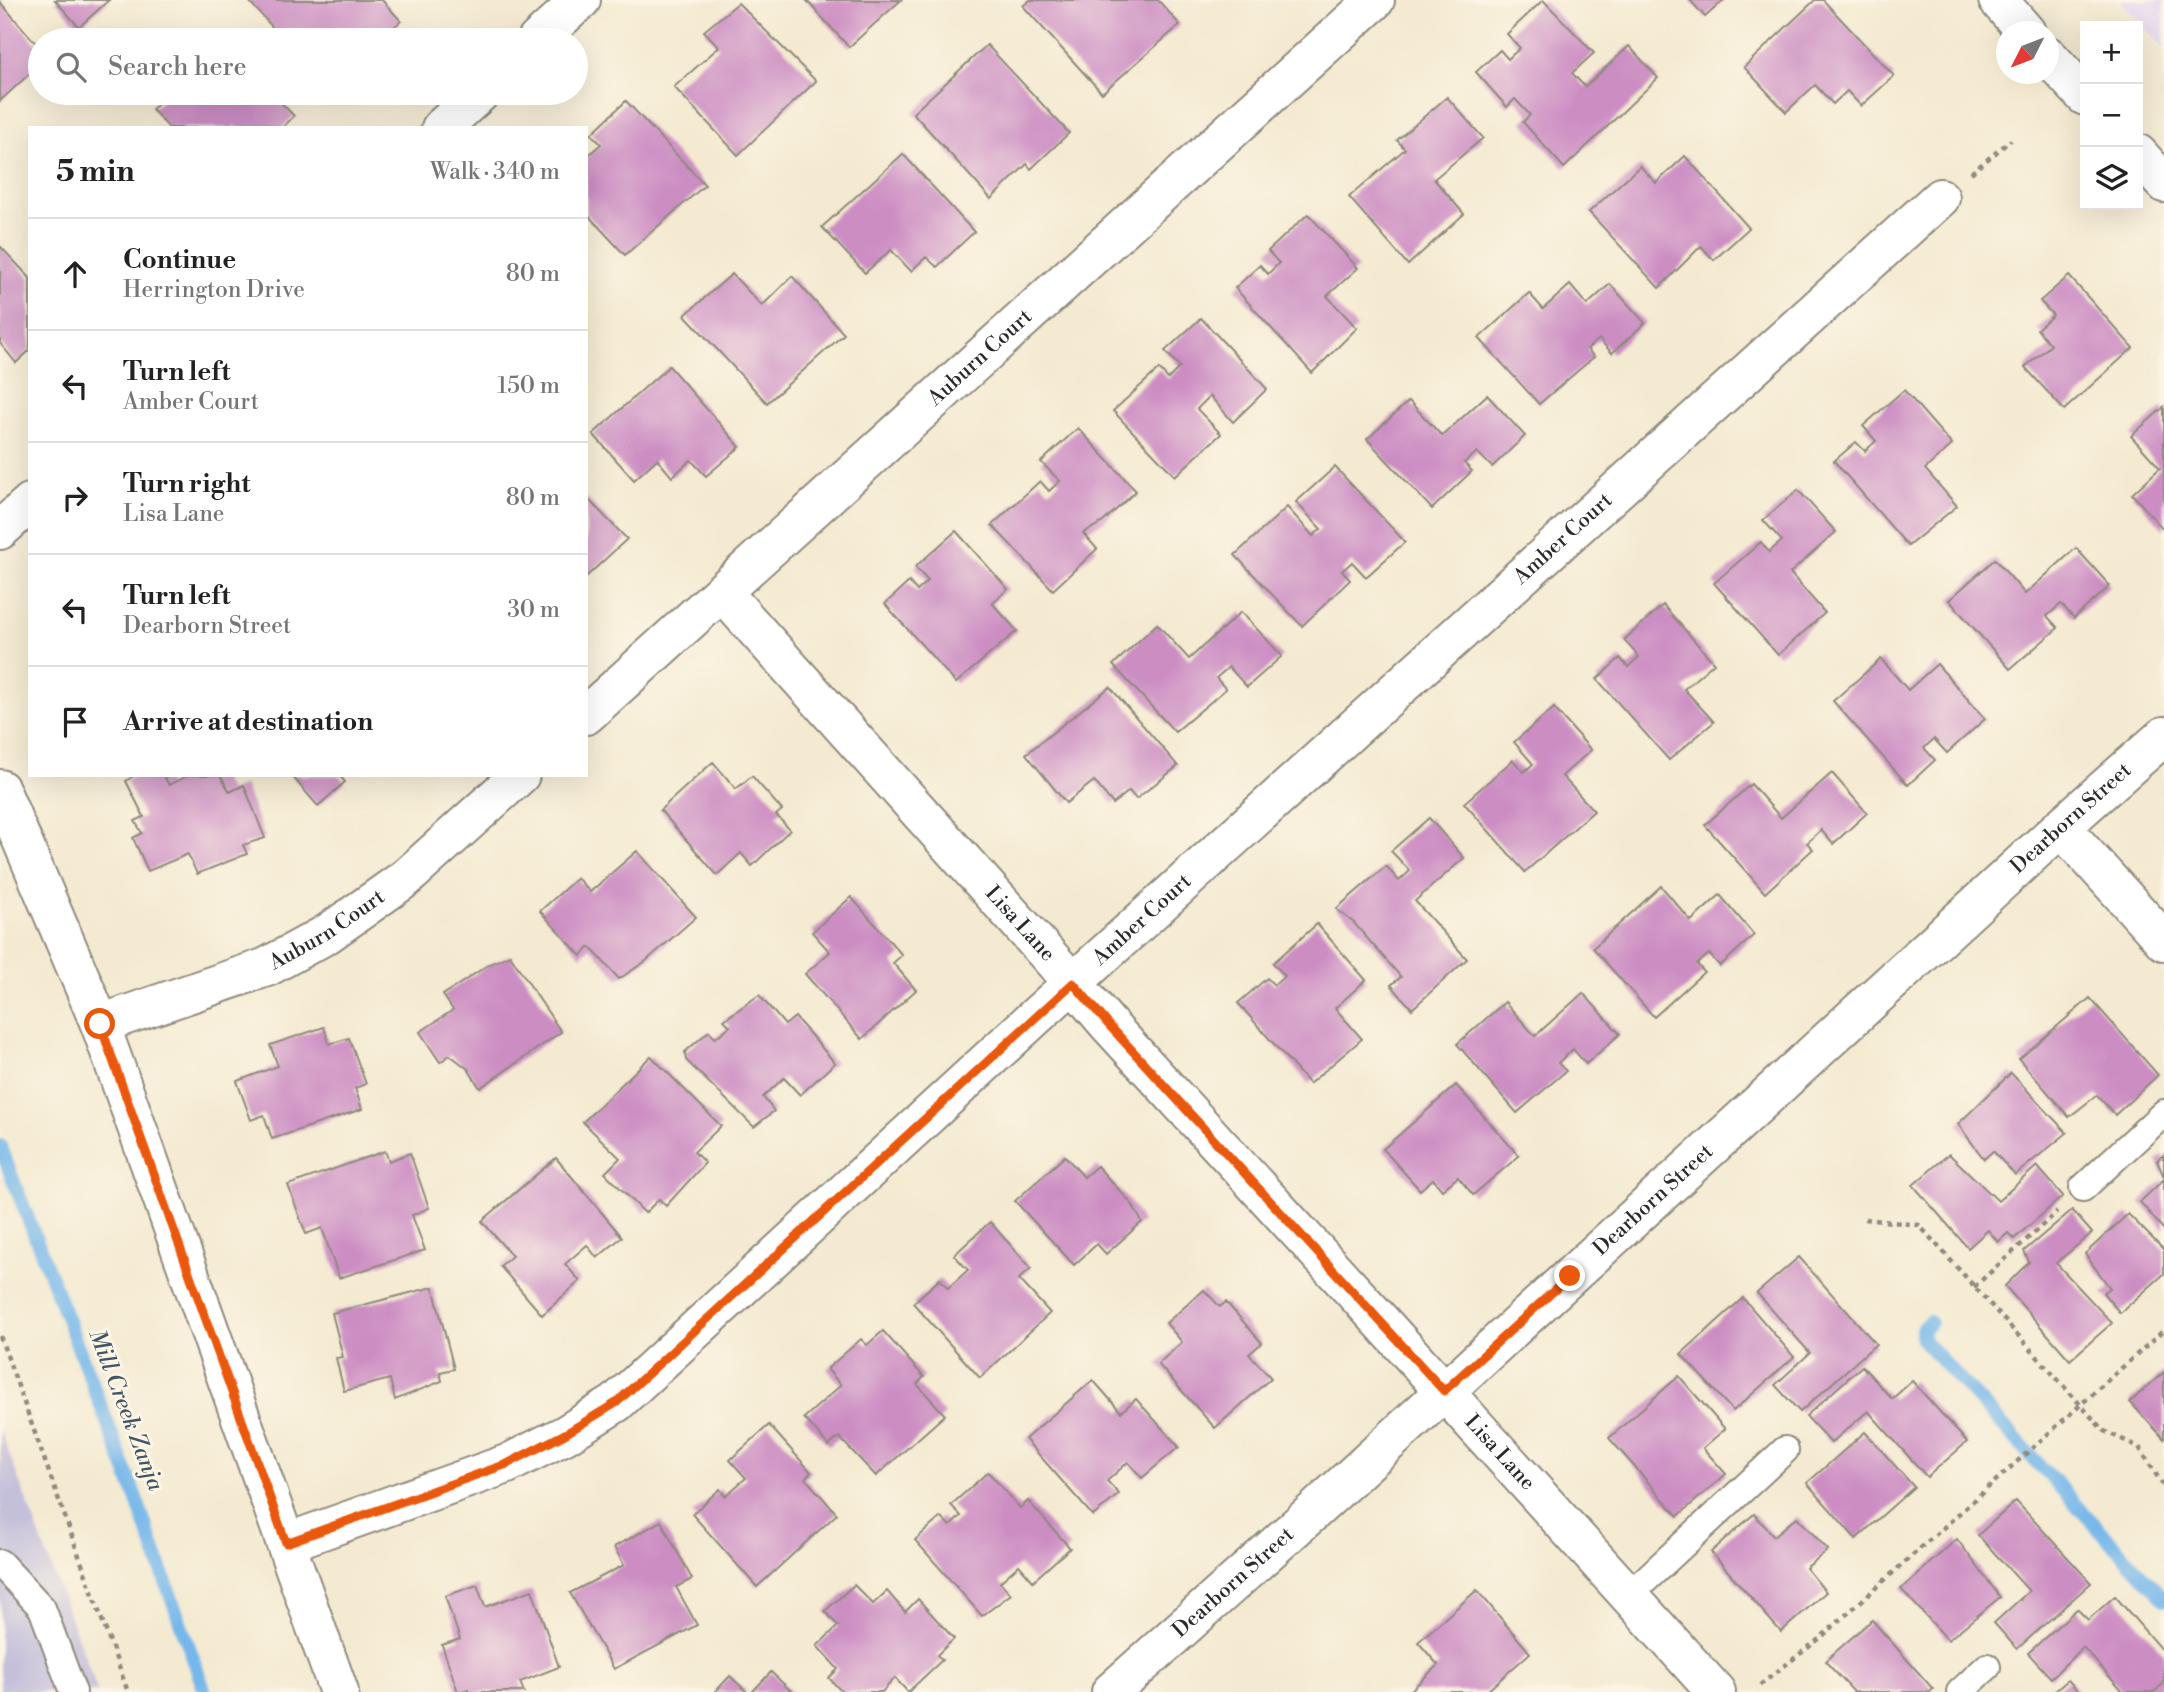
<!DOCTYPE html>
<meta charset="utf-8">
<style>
body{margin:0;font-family:"Libre Bodoni",serif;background:#f2f2f2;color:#222}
.controls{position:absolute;right:21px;top:21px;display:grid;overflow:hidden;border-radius:0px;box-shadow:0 7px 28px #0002}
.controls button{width:63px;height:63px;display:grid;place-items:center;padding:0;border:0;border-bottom:2px solid #e0e0e0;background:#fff;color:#222;font:35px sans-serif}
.compass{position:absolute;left:1996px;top:21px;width:63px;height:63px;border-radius:50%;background:#fff;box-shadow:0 7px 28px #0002;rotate:228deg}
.stop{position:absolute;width:21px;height:21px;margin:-16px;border:5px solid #ea580c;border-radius:50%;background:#fff}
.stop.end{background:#ea580c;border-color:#fff;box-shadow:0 2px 7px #0008}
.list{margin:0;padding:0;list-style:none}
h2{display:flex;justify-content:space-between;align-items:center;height:91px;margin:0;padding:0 28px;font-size:30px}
h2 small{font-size:23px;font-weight:400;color:#767676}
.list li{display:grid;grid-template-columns:46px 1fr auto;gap:21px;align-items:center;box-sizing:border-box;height:112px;padding:0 28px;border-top:2px solid #e0e0e0}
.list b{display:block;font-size:26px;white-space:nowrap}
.list p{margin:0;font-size:23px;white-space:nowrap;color:#767676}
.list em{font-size:23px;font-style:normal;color:#767676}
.icon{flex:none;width:38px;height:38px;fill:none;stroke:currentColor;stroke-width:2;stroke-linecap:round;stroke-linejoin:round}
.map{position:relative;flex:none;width:2164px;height:1692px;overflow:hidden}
.search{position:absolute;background:#fff;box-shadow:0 7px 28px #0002;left:28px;top:28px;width:560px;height:77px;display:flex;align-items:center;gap:18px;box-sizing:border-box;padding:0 24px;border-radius:38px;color:#767676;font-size:26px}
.panel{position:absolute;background:#fff;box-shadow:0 7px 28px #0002;left:28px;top:126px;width:560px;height:651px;border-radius:0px}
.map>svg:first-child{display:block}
.built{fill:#e2d4f3}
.industrial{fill:#c5c0da}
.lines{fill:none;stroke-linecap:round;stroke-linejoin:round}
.stream{stroke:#74b7ea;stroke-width:14}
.building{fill:#cc8dc3}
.service-casing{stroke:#908a7e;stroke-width:30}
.minor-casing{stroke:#908a7e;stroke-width:42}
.tertiary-casing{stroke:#908a7e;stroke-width:42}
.path{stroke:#908a7e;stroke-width:4.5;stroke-dasharray:5 5;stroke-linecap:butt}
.service{stroke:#fff;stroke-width:26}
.minor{stroke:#fff;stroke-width:38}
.tertiary{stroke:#fff;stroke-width:38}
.route{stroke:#ea580c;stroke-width:9}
.labels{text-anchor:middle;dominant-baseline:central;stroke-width:6;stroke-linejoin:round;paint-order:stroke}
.street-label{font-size:21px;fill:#2b2b2b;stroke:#fcf5e5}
.water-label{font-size:23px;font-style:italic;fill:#415564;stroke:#fcf5e5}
</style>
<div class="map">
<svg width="2164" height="1692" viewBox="0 0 2164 1692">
<rect width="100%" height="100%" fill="#fcf5e5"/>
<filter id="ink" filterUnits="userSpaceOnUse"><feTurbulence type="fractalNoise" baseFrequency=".0143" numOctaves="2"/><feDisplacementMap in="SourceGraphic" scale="14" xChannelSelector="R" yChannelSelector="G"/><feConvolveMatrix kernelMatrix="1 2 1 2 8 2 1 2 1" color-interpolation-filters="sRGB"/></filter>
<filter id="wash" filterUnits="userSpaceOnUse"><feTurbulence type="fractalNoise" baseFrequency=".00686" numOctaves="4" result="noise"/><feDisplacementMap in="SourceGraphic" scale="28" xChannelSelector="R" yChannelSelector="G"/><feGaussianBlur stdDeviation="1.57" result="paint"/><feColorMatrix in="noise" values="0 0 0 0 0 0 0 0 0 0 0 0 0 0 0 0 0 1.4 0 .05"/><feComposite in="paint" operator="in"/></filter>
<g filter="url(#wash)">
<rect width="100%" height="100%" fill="#f4ead1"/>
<path class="built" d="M2120,0H2164V49Z"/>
<path class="industrial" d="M0,1429L98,1692H0Z"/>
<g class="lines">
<g class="stream">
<path d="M0,1146L130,1481L205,1692"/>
<path d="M1930,1322L1922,1330V1339L2164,1599"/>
</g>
</g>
<g id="blocks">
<g class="building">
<path d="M55,0H109L79,27Z"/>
<path d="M248,0H382L401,21L379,40H284Z"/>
<path d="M806,0H901L849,47Z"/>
<path d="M1030,0H1158L1180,25L1102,93L1023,6Z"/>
<path d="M1543,0L1594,53L1572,73L1585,87L1629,46L1658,78L1564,168L1523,122L1530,115L1515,99L1507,107L1476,72L1500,50L1508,59L1520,48L1507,34Z"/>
<path d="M1690,0H1724L1705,17Z"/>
<path d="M1815,0H1823L1894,76L1861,106L1847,91L1833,104L1815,85L1786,112L1744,67Z"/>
<path d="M0,2L40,48V64L0,101Z"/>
<path d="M738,3L816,81L738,155L674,87L719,47L704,31Z"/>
<path d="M987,45L1069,133L1031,169L1027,164L991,199L913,113Z"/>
<path d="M170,93H272L294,116L282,128H238L235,125L233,128H169L152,109Z"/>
<path d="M1447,97L1483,138L1434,179L1464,214L1408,265L1349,197L1405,149L1397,140Z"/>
<path d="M626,101L705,185L625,255L586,213V157L601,144L591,134Z"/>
<path d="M903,154L974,232L937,267L926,257L911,271L891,250L865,273L822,227Z"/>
<path d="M1685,156L1749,228L1714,260L1701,246L1659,288L1589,212L1640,166L1656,183Z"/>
<path d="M1308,214L1358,268L1327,296L1357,328L1312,373L1235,288L1260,265L1268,274L1279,263L1268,251Z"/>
<path d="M0,246L30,278V350L16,363L0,343Z"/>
<path d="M732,274L762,306L792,276L844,334L767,403L685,315Z"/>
<path d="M2069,276L2133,348L2064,410L2025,367L2051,345L2037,329L2053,315L2040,301Z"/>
<path d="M1610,284L1645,323L1612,353L1599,339L1587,349L1594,357L1539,404L1479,338L1529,293L1543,309L1570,285L1587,305Z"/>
<path d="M1201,318L1267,389L1233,422L1210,396L1197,409L1221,434L1175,476L1113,411L1159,369L1168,379L1180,367L1165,351Z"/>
<path d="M669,366L740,447L706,476L691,460L672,477L657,459L634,480L593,434Z"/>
<path d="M1904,390L1952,445L1925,469L1957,506L1908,546L1834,461L1856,442L1865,451L1876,441L1863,426Z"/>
<path d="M1487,395L1525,436L1492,467L1477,452L1464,463L1472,471L1432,509L1367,439L1409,401L1442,436Z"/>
<path d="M2164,407V530L2132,494L2160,468L2131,436Z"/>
<path d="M1078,428L1136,491L1103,522L1083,533L1097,549L1053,590L992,525L1040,481L1049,491L1060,481L1041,462Z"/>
<path d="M1335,467L1405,542L1366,577L1352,562L1342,571L1350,580L1302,626L1235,555L1287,507L1313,536L1321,529L1296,502Z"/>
<path d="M1798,490L1836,532L1790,573L1825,613L1778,655L1714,583L1761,542L1769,552L1782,541L1763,520Z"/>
<path d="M586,497L627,539L586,577Z"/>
<path d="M956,531L1008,589L992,603L1017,631L956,683L885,604L909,582L917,591L928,581L915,567Z"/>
<path d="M2076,548L2110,586L2074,618L2061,604L2047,616L2058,628L2010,669L1949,600L1995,559L2025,594Z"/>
<path d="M1663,605L1714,663L1684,689L1714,722L1669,760L1597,679L1620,658L1628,667L1639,657L1624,640Z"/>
<path d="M1241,612L1282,656L1247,687L1229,667L1216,678L1226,689L1175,732L1113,665L1157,624L1189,659Z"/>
<path d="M1881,659L1908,690L1937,664L1985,719L1947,753L1934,739L1924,748L1935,760L1908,785L1833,701Z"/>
<path d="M1110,687L1178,766L1136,799L1129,791L1113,804L1094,781L1066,803L1026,754Z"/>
<path d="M1554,708L1591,750L1562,776L1594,811L1525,872L1464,803L1513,760L1524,772L1533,764L1514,742Z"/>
<path d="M713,762L736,789L752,776L782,810L776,815L790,830L752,866L741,853L717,875L660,810Z"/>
<path d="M1832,773L1867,813L1833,844L1821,830L1807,843L1813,849L1765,893L1705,825L1751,784L1781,818Z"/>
<path d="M135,775H163L169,785L189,775H220L230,792L244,785L265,838L243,845L247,854L197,874L188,854L148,871L133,838L142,833L135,821L144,817L126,781Z"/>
<path d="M291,775H339L345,782L318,806Z"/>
<path d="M1429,818L1464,858L1415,901L1467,959L1412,1009L1391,985L1401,977L1354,923L1336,909L1386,866L1399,881L1410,871L1391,851Z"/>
<path d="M637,851L696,917L646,961L619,979L590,947L581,956L540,911L577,878L590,892Z"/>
<path d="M1661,886L1691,921L1720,895L1754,935L1720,966L1709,954L1697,964L1704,972L1654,1017L1593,948Z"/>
<path d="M851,897L902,955L893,963L916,990L862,1039L805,974L830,952L812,932Z"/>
<path d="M1317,924L1366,980L1335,1008L1362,1039L1309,1084L1238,1003L1267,978L1274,985L1285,976L1273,963Z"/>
<path d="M510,955L561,1032L480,1088L468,1069L450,1055L440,1062L420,1032L453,1010L443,995L488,965Z"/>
<path d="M1583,993L1620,1034L1586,1064L1573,1049L1558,1063L1566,1071L1517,1113L1457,1044L1505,1002L1535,1036Z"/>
<path d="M759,995L785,1025L795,1017L835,1063L800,1095L784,1078L763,1097L774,1111L754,1127L686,1060L685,1052L709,1031L715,1038L730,1026L724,1020Z"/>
<path d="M2090,998L2158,1075L2115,1115L2097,1095L2069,1117L2019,1059Z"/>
<path d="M324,1027L329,1044L349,1038L366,1084L355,1088L362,1109L272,1139L264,1115L251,1120L237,1081L278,1066L270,1045Z"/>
<path d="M651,1056L721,1126L694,1152L705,1163L666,1206L659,1199L645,1213L605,1173L620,1158L583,1122Z"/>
<path d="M2011,1073L2067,1133L2015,1175L1993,1151L1984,1159L1958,1124Z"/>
<path d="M1456,1085L1519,1156L1473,1195L1458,1177L1442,1190L1433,1179L1420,1190L1383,1149Z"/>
<path d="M385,1151L389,1161L410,1153L429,1208L412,1215L425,1250L339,1278L322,1228L306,1234L288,1185Z"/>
<path d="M1949,1154L1998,1201L2037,1166L2063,1196L2014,1239L2008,1233L1998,1242L1988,1230L1968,1248L1913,1185Z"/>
<path d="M2164,1155V1177L2157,1161Z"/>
<path d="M1065,1156L1084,1177L1097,1166L1132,1204L1142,1222L1106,1254L1097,1244L1074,1265L1015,1201Z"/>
<path d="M556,1158L622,1237L597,1258L587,1245L565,1264L580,1281L542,1315L500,1266L512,1256L482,1221Z"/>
<path d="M2164,1179V1230L2140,1202Z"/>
<path d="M2072,1210L2092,1233L2056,1263L2112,1323L2070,1360L2005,1286L2029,1262L2024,1251Z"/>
<path d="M2128,1214L2164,1250V1274L2120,1313L2103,1293L2110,1288L2085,1254Z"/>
<path d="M990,1222L1031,1268L1019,1279L1050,1313L980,1378L913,1303L940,1279L948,1288L968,1270L954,1255Z"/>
<path d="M1799,1257L1876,1344L1800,1412L1775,1385L1810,1353L1757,1293Z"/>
<path d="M433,1287L454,1369L440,1372L442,1381L395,1400L390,1379L344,1391L336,1358L343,1357L332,1313Z"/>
<path d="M1204,1290L1220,1307L1226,1302L1262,1343L1249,1354L1271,1378L1215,1428L1158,1364L1182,1342L1166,1323Z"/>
<path d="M1743,1298L1794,1357L1733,1411L1681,1354Z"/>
<path d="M883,1331L924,1377L917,1384L945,1415L876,1476L839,1437L829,1446L804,1418L841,1385L827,1369L861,1339L867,1345Z"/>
<path d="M1862,1366L1892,1399L1912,1381L1967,1442L1927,1477L1868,1411L1831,1443L1806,1416Z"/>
<path d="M2164,1372V1439L2130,1402Z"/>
<path d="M1679,1376L1725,1429L1703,1448L1726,1474L1678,1516L1609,1438Z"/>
<path d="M1093,1380L1121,1412L1136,1399L1179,1447L1142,1478L1128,1462L1107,1481L1119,1494L1093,1516L1025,1439Z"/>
<path d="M769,1425L811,1472L805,1478L837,1514L757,1587L692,1514L720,1489L725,1496L746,1478L730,1460Z"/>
<path d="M1865,1432L1914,1487L1856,1539L1807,1483Z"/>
<path d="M988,1472L1020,1508L1028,1501L1070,1548L1033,1581L1019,1565L1000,1582L1011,1594L982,1616L915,1540L941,1517L950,1526L961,1516L951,1505Z"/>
<path d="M2016,1501L2091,1583L2017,1649L1994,1623L2029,1591L1978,1535Z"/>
<path d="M1754,1514L1774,1536L1797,1517L1828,1550L1806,1568L1826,1592L1781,1632L1711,1552Z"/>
<path d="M661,1521L692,1579L676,1587L697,1625L614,1669L570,1593L624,1565L614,1547Z"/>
<path d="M1957,1539L2000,1597L1948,1640L1901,1589Z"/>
<path d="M477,1585L485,1607L532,1590L559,1667L520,1682L524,1692H470L469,1689L458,1692L442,1645L460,1639L445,1596Z"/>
<path d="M854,1585L873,1604L887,1591L905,1612L918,1599L954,1639L937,1655L942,1660L908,1692L895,1678L882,1692H842L829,1678L838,1669L817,1646L838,1626L825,1611Z"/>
<path d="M1477,1590L1530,1653L1486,1692H1409L1438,1665L1418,1642Z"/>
<path d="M2115,1596L2164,1653V1683L2154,1692H2123L2083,1647L2051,1678L2028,1653L2077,1609L2088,1620Z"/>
<path d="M1872,1620L1933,1689L1930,1692H1854L1825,1661Z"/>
<path d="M771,1672L792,1692H752Z"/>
<path d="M730,1676L747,1692H715Z"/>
<path d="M2068,1680L2079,1692H2054Z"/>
</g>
</g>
</g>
<g filter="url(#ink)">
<use href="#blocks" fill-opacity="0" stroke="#908a7e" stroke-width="2"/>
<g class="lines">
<g class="service-casing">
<g id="service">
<path d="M2083,1188L2164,1113"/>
<path d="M0,1563L42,1608L73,1692"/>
<path d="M1628,1596L1785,1450"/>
<path d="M1960,1692L1987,1667"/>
</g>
</g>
<g class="minor-casing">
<g id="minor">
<path d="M537,40L581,0"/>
<path d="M441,128L480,93"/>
<path d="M0,530L30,503"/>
<path id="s1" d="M722,592L1073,983L1108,1024L1386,1327L1716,1692"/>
<path id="s2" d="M586,715L1375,0"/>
<path d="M0,789L100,1024L339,1692"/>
<path d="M2061,827L2164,941"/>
<path id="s3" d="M100,1024L267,967L327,934L406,878L520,775"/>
<path id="s4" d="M286,1543L507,1464L565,1435L616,1403L1035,1017L1940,198"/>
</g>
</g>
<g class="tertiary-casing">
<g id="tertiary">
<path d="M1998,0L2026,32"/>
<path d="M2048,56L2085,96"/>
<path d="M2138,154L2164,183"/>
<path id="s5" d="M1111,1692L1315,1510L2061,827L2164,736"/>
</g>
</g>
<g class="path">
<path d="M1971,173L2011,140"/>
<path d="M1865,1219L1919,1225L2104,1431L2139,1447L2164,1487"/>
<path d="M1974,1287L2057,1212"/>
<path d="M0,1336L128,1692"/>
<path d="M1760,1685L1819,1639L2164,1330"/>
</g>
<use href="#service" class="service"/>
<use href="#minor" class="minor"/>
<use href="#tertiary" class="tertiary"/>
</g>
</g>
<g class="lines" filter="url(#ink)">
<path class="route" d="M100,1024L286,1543L507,1464L565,1434L616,1403L1073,983L1108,1024L1444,1391L1570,1276"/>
</g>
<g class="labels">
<g class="street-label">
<text stroke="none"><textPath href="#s2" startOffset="532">Auburn Court</textPath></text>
<text stroke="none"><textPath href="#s4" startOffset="1642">Amber Court</textPath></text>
<text stroke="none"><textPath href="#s5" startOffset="1298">Dearborn Street</textPath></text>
<text stroke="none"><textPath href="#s4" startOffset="1074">Amber Court</textPath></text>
<text stroke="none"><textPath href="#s1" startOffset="446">Lisa Lane</textPath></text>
<text stroke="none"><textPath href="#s3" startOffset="247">Auburn Court</textPath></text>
<text stroke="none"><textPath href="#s5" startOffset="732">Dearborn Street</textPath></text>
<text stroke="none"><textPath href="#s1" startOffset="1160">Lisa Lane</textPath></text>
<text stroke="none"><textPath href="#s5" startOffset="164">Dearborn Street</textPath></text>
</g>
<g class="water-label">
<text transform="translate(126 1410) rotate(69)">Mill Creek Zanja</text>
</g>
</g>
</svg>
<div class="controls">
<button>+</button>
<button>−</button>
<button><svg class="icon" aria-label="layers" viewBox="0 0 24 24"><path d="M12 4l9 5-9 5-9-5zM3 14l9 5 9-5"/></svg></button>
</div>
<svg class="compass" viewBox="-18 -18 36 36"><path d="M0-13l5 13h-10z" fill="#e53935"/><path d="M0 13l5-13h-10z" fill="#767676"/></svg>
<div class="stop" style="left:100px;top:1024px"></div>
<div class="stop end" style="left:1570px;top:1276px"></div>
<div class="search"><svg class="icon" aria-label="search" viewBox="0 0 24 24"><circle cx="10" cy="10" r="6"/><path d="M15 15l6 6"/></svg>Search here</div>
<section class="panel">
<h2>5 min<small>Walk · 340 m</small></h2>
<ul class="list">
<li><svg class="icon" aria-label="ahead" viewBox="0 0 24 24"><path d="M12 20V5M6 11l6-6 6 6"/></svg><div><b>Continue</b><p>Herrington Drive</p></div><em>80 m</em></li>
<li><svg class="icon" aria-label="left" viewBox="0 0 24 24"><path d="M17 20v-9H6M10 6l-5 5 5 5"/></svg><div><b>Turn left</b><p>Amber Court</p></div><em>150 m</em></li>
<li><svg class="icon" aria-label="right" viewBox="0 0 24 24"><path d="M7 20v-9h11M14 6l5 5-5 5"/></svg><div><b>Turn right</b><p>Lisa Lane</p></div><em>80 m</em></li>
<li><svg class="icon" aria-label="left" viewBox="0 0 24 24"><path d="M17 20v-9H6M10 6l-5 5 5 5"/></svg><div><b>Turn left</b><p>Dearborn Street</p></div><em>30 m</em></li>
<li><svg class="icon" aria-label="arrive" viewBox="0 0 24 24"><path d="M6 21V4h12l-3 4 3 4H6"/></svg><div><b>Arrive at destination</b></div></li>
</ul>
</section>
</div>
